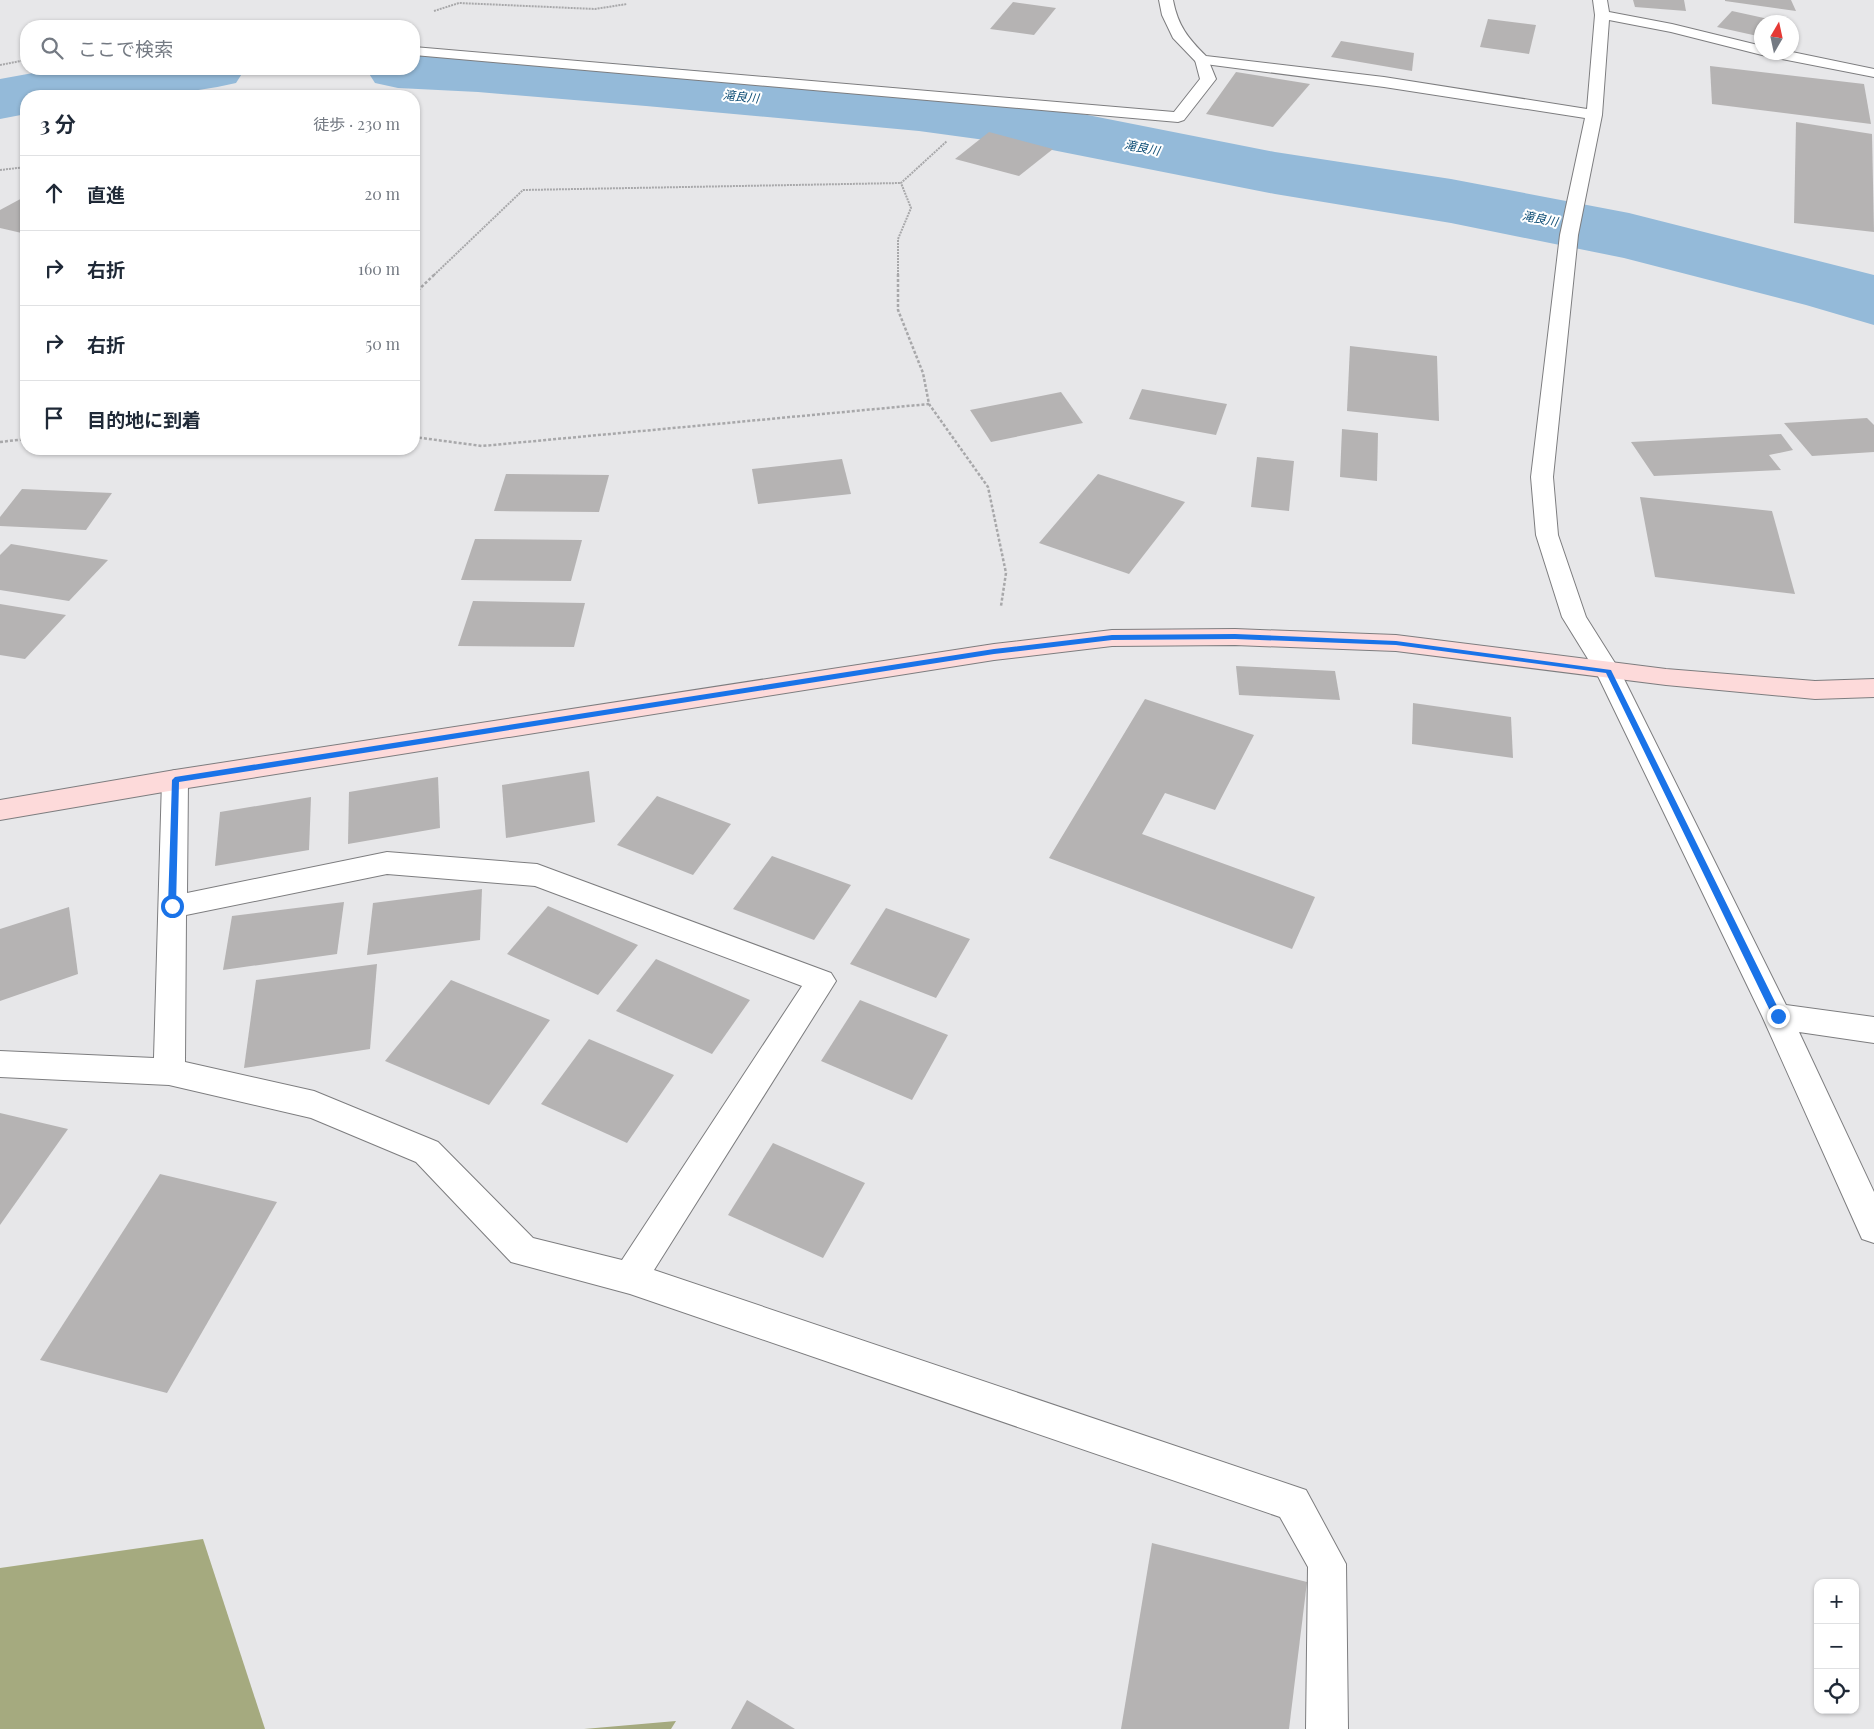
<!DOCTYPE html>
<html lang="ja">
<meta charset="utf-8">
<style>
body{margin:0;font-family:"Playfair Display","Noto Sans JP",serif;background:#f2f2f3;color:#1f2937}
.controls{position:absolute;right:15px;bottom:15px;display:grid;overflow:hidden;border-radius:10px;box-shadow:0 1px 4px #0004}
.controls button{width:45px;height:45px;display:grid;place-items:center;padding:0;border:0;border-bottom:1px solid #e0e1e3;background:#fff;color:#1f2937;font:25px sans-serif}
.compass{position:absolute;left:1754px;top:15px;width:45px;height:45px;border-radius:50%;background:#fff;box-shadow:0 1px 4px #0004;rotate:9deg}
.stop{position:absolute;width:15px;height:15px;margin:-11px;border:4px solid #1a73e8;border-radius:50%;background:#fff}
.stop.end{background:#1a73e8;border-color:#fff;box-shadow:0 1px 5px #0008}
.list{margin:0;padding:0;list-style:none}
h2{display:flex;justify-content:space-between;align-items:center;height:65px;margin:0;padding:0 20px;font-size:21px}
h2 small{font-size:16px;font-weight:400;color:#747a83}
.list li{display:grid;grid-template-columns:32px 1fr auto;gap:15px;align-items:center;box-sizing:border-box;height:75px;padding:0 20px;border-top:1px solid #e0e1e3}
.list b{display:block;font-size:19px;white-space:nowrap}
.list em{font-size:16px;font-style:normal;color:#747a83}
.icon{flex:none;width:28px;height:28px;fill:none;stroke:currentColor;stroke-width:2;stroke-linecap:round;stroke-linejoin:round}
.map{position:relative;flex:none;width:1874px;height:1729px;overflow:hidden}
.search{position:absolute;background:#fff;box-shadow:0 1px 4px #0004;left:20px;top:20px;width:400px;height:55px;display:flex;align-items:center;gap:12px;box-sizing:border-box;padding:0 18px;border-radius:20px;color:#747a83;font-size:19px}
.panel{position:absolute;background:#fff;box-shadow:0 1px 4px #0004;left:20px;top:90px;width:400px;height:365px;border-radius:20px}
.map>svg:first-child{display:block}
.forest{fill:#a5aa7f}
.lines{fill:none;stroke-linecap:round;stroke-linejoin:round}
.river{fill:#94bad9;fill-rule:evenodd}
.building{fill:#b5b3b3}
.lane-casing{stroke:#7d7d7f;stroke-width:2}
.street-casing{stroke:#7d7d7f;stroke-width:2}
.secondary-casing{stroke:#7d7d7f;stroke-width:2}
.path-far1{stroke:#a8a8aa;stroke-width:2;stroke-dasharray:2 1;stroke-linecap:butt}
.path{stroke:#a8a8aa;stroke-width:2.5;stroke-dasharray:3 2;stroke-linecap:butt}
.lane{fill:#fff;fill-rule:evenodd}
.street{fill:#fff;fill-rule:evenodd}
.secondary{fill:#fddada;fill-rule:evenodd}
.route{fill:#1a73e8}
.labels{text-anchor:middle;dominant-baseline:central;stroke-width:4;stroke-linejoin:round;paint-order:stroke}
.far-water-label{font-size:12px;font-style:italic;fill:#115078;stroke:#fff}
</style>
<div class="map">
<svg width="1874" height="1729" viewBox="0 0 1874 1729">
<rect width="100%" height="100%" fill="#e7e7e9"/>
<g class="forest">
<path d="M203,1539L265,1729H0V1568Z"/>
<path d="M676,1721L671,1729H584Z"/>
</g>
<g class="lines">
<g class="river">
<path d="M414,50L646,66L919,91L1037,105L1275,152L1451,179L1629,213L1874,275V325L1806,305L1624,258L1451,223L1275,194L1037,147L919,131L646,106L478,92L398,88L375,83L366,69H414Z"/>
<path d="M55,69H245L236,83C168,99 95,96 26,96V114L0,119V79Z"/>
</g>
</g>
<g class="building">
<path d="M1633,0H1684L1686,11L1635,7Z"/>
<path d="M1725,0H1791L1796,11L1725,1Z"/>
<path d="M1013,2L1056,8L1034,35L990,29Z"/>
<path d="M1732,11L1782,22H1762V37L1717,27Z"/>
<path d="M1488,19L1536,25L1529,54L1480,47Z"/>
<path d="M1341,41L1414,53L1412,71L1331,57Z"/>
<path d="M1710,66L1864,84L1871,124L1712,104Z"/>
<path d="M1236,72L1310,84L1273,127L1206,114Z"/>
<path d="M1796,122L1872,134L1874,232L1794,223Z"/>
<path d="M989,132L1053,149L1019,176L955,159Z"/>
<path d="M26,196V234L0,228V210Z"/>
<path d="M1350,346L1437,356L1439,421L1347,411Z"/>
<path d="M1142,389L1227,404L1216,435L1129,419Z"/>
<path d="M1061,392L1083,423L991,442L970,410Z"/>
<path d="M1867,418L1874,425V452L1812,456L1784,423Z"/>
<path d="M1342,429L1378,433L1377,481L1340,477Z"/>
<path d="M1781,434L1793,450L1769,455L1781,470L1654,476L1631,442Z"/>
<path d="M1257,457L1294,461L1289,511L1251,507Z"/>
<path d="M842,459L851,494L758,504L752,469Z"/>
<path d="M506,474L609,475L599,512L494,511Z"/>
<path d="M1098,474L1185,502L1129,574L1039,543Z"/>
<path d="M22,489L112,493L86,530L0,526V517Z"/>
<path d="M1640,497L1772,511L1795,594L1655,577Z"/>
<path d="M475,539L582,540L571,581L461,580Z"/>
<path d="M11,544L108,560L69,601L0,590V555Z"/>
<path d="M473,601L585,603L574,647L458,646Z"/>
<path d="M0,604L66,615L25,659L0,655Z"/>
<path d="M1236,666L1335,671L1340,700L1239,695Z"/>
<path d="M1145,699L1254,735L1215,810L1165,793L1142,834L1315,897L1292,949L1049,858Z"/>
<path d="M1413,703L1511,717L1513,758L1412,744Z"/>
<path d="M589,771L595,822L506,838L502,785Z"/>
<path d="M438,777L440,828L348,844L349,792Z"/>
<path d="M657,796L731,824L693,875L617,845Z"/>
<path d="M311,797L309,850L215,866L220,812Z"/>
<path d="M772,856L851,885L814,940L733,909Z"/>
<path d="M482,889L480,940L367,955L373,903Z"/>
<path d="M344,902L337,954L223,970L232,916Z"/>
<path d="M548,906L638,945L598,995L507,954Z"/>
<path d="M69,907L78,974L0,1001V929Z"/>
<path d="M886,908L970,939L936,998L850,964Z"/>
<path d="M656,959L750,1000L712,1054L616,1011Z"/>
<path d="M377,964L370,1049L244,1068L256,980Z"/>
<path d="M451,980L550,1020L489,1105L385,1061Z"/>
<path d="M860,1000L948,1035L912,1100L821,1061Z"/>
<path d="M589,1039L674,1075L627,1143L541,1104Z"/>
<path d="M0,1113L68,1129L0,1225Z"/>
<path d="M773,1143L865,1183L823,1258L728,1215Z"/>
<path d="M160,1174L277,1202L167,1393L40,1360Z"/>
<path d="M1152,1543L1307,1582L1289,1729H1121Z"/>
<path d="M747,1700L795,1729H731Z"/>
</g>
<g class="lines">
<g class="lane-casing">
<path id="lane" d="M414,47L1174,112L1200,79L1195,60L1197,57H1207L1216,79L1184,120L1178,122L414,55Z"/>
</g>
<g class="street-casing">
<g id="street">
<path d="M1159,0H1173C1178,26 1188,38 1206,56L1384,77L1587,109L1595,15L1593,0H1607L1609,12L1672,24L1762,46V52H1792L1874,69V77L1762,55L1671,32L1609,20L1602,115L1578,235L1553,477L1558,535L1586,617L1620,671L1786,1005L1874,1017V1043L1799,1032L1874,1192V1243L1862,1239L1762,1016L1596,672L1562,617L1536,535L1531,477L1560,235L1585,118L1384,87L1197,63L1173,38L1162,15Z"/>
<path d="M175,770L184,773L188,780L187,893L387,852L537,864L831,973L836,981L831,989L654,1270L1306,1490L1346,1564L1348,1729H1306L1308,1567L1280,1517L630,1294L511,1262L416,1162L311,1118L169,1085L0,1077V1051L154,1058L162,780L166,773ZM387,874L535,886L802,986L622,1260L533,1238L438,1142L314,1091L185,1062L186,915Z"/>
</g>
</g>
<g class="secondary-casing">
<path id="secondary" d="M1235,629L1396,635L1666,669L1815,681L1874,679V697L1815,699L1666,685L1396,651L1235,645L1112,646L994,660L175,790L0,820V800L175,770L994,644L1112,630Z"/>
</g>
<g class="path-far1">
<path d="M434,11L459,3L595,9L627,4"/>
<path d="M0,65L26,60"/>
<path d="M0,170L26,167"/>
<path d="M434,275L523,190L901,183"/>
<path d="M898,275V239L911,208L901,183L947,141"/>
</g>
<g class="path">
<path d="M898,274V310L923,373L929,404L988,487L1006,573L1001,606"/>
<path d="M414,294L435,274"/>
<path d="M414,437L482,446L929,404"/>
<path d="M0,442L26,439"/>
</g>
<use href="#lane" class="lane"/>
<use href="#street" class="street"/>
<use href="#secondary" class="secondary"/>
</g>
<path class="route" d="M1235,634L1396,641L1611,670L1782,1016L1781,1019H1774L1606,673L1396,645L1235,639L1112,640L994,654L179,782L176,906L172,910L168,906L172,780L175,777L994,649L1112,635Z"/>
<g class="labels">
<g class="far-water-label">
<text transform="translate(741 96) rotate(6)">滝良川</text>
<text transform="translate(1142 147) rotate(11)">滝良川</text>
<text transform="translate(1540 218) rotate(11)">滝良川</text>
</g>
</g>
</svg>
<div class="controls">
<button>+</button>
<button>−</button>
<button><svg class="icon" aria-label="locate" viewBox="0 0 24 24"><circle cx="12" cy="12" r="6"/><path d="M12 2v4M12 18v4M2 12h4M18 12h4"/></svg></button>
</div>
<svg class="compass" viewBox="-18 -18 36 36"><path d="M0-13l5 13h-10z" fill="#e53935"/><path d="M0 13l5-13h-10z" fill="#747a83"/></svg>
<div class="stop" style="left:172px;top:906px"></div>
<div class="stop end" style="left:1778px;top:1016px"></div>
<div class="search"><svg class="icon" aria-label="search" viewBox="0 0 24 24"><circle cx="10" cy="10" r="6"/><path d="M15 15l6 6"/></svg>ここで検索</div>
<section class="panel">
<h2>3 分<small>徒歩 · 230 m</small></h2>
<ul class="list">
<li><svg class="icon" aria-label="ahead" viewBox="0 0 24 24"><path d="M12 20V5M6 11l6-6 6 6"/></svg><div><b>直進</b></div><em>20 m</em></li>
<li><svg class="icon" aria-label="right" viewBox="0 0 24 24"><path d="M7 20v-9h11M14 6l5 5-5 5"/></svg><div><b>右折</b></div><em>160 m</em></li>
<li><svg class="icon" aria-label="right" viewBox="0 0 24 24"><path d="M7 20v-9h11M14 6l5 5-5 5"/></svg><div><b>右折</b></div><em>50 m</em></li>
<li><svg class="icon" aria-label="arrive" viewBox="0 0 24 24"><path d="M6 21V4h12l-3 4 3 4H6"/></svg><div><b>目的地に到着</b></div></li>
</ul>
</section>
</div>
